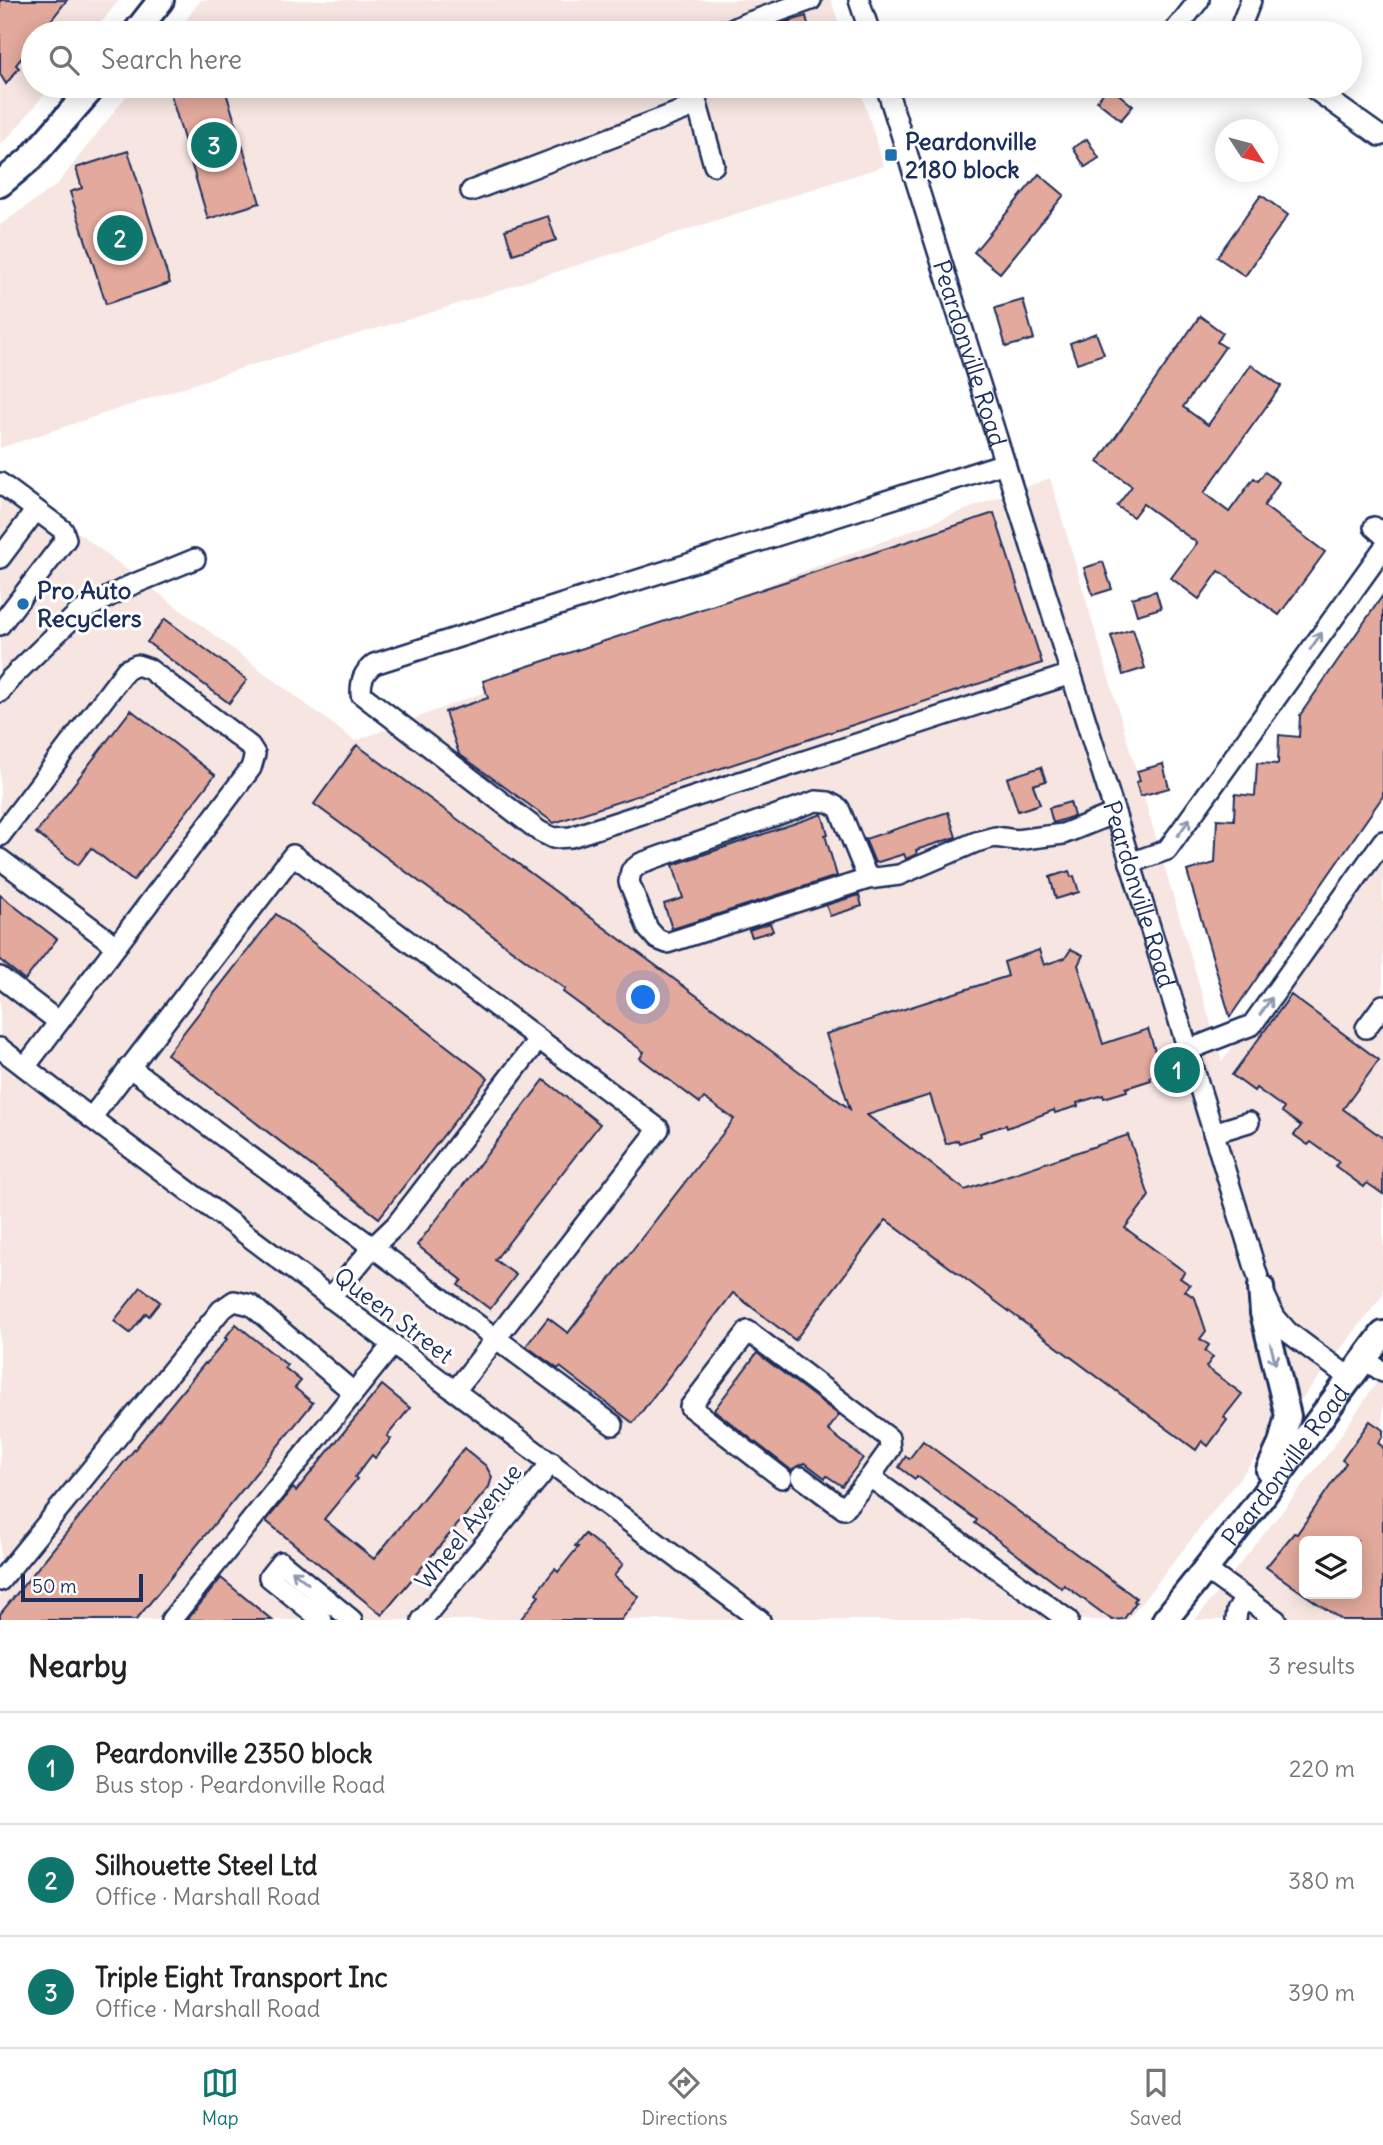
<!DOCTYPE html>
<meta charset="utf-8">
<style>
body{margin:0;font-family:Delius,sans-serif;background:#f6f6f6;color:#202124}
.controls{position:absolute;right:21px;bottom:21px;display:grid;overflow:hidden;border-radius:10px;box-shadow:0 4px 18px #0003}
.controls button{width:63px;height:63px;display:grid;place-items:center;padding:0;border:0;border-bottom:2px solid #e0e0e0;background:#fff;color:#202124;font:35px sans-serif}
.compass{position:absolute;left:1215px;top:119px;width:63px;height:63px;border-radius:50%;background:#fff;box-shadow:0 4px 18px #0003;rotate:126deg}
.scale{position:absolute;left:21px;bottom:18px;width:122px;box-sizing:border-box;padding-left:7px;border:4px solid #1b2f5e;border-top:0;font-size:19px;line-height:24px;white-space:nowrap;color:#1b2f5e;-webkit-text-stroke:5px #fff;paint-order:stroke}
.you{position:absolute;left:644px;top:998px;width:24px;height:24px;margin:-18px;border:5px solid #fff;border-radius:50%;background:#1a73e8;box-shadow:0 0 0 10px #1a73e833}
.badge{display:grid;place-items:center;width:46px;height:46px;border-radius:50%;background:#0f766e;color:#fff;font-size:23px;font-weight:700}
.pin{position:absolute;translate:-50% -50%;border:4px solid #fff;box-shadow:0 2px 7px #0006}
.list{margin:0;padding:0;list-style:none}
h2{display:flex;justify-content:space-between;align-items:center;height:91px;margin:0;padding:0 28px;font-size:30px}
h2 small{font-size:23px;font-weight:400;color:#757577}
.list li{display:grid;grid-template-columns:46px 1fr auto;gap:21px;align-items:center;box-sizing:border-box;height:112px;padding:0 28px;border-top:2px solid #e0e0e0}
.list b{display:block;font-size:26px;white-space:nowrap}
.list p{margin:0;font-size:23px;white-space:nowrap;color:#757577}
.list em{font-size:23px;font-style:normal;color:#757577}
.icon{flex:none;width:38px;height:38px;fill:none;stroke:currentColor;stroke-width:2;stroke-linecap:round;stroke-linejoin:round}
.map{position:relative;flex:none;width:1383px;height:1620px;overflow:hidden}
.search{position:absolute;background:#fff;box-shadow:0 4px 18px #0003;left:21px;right:21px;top:21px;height:77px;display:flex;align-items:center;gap:18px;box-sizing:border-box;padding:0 24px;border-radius:38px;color:#757577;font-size:26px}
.sheet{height:427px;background:#fff}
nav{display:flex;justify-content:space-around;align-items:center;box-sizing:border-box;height:98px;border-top:2px solid #e0e0e0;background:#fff;font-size:19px;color:#757577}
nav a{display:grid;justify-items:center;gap:4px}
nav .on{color:#0f766e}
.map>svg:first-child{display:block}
.built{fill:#f6e5e1;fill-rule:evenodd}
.building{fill:#e2a99c;stroke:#1b2f5e;stroke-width:2}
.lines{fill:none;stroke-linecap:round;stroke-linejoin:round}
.minor-casing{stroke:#1b2f5e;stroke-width:24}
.major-casing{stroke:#1b2f5e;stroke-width:30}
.minor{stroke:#fff;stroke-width:19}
.major{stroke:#fff;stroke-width:24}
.oneway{stroke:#8d97ae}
.poi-dot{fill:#1f6fb2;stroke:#fff;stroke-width:2.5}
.labels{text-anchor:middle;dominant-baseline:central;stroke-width:6;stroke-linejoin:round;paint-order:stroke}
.poi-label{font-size:24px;font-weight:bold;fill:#1b2f5e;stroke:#fff;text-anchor:start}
.street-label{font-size:24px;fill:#1b2f5e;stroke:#fff}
</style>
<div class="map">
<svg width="1383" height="1620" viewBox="0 0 1383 1620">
<rect width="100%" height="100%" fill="#fff"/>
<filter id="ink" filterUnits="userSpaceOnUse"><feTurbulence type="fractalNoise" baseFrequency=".0143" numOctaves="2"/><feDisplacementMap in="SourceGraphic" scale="14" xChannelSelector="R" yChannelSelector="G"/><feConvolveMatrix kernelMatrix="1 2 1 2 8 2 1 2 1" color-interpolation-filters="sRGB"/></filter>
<g filter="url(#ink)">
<g class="built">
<path d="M0,0H119L93,33H33V86H51L10,136L0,144Z"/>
<path d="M201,0H831L842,33H176Z"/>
<path d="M134,86H859L884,166L423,315L248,366L0,448V225L57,185Z"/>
<path d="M0,474L355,741L1050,478L1222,1062L1383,834V1295L1128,1620H0Z"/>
<path d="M1383,1373V1620H1195L1328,1454ZM1304,1541H1357V1594H1304Z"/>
</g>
<g class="building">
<path d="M0,0H67L41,33H33V43L16,65L19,68L6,84L0,74Z"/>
<path d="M806,16L810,33H760L759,31Z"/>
<path d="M168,86H224L260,203L208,219Z"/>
<path d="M1109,86L1133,106L1121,120L1097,101Z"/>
<path d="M1087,139L1099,158L1085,167L1073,148Z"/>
<path d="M128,151L170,283L106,304L70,192L82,188L76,168Z"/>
<path d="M1039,174L1064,195L1000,273L974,252Z"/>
<path d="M1261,195L1288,215L1245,276L1217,257Z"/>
<path d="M548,216L556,240L513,254L505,230Z"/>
<path d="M1023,300L1034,339L1006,347L995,308Z"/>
<path d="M1200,316L1223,333L1217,342L1225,347L1183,407L1208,425L1251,365L1281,386L1204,493L1229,512L1254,478L1258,481L1265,472L1279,482L1264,506L1325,552L1279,615L1219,571L1199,599L1171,578L1197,543L1143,504L1133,517L1117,506L1132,486L1098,462Z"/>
<path d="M1096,333L1104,354L1077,363L1070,343Z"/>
<path d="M994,513L1042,663L554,823L459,754L445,712L488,698L483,681Z"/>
<path d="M1103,562L1112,589L1093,595L1084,568Z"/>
<path d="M1156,591L1161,608L1137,615L1132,598Z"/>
<path d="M1383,595V796L1230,1017L1187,871L1215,863L1217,819L1234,820L1235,794L1255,796L1257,763L1278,764L1279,735L1299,737L1300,715Z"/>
<path d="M165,619L247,680L229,703L147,642Z"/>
<path d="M1133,629L1145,668L1123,675L1111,636Z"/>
<path d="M131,710L215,775L133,881L91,848L78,865L36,833Z"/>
<path d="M357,745L850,1109L826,1034L1008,976L1004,962L1039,950L1044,965L1065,958L1071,949L1083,955L1078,965L1103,1044L1148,1029L1162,1073L1150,1077L1151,1080L1126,1088L1127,1091L1104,1098L1103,1095L1077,1103L1078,1106L1055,1113L1054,1110L1007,1128L1006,1125L980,1133L981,1136L959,1143L958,1140L946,1144L930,1095L867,1115L965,1190L1128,1135L1149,1196L1125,1228L1185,1272L1180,1278L1190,1285L1185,1291L1195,1298L1206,1331L1200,1339L1209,1345L1205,1351L1213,1357L1206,1367L1242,1394L1224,1417L1227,1420L1208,1446L1202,1441L1196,1450L886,1220L795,1340L733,1293L633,1423L560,1367L558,1369L526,1346L548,1318L568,1333L734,1119L704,1098L700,1103L640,1058L644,1052L563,992L565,989L314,804Z"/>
<path d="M1163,764L1169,788L1140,796L1136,782L1140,781L1137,771Z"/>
<path d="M1041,767L1046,781L1033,785L1040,804L1018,811L1007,778Z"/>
<path d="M1070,802L1074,816L1053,823L1049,808Z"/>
<path d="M948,812L956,837L916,850L917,854L906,859L904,854L875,863L865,839Z"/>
<path d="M822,814L828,834L825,835L837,876L672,929L664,904L683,898L673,865Z"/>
<path d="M1069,871L1071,877L1074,876L1079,892L1056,899L1050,877Z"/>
<path d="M0,895L57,939L25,980L0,960Z"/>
<path d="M859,895L862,906L830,916L826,905Z"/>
<path d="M276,914L488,1078L379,1218L167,1054Z"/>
<path d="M770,923L773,931L752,937L749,930Z"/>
<path d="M1291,995L1379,1060L1343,1109L1383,1138V1194L1367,1183L1364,1187L1335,1166L1339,1162L1311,1142L1308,1145L1294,1135L1301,1126L1282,1112L1284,1108L1256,1088L1254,1091L1232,1075Z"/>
<path d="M544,1080L600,1124L495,1260L516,1275L490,1309L458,1285L462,1280L417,1245Z"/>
<path d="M141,1287L160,1302L149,1316L146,1313L130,1333L114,1321Z"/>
<path d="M236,1324L287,1365L285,1368L301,1381L295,1388L313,1403L136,1620H0V1614L205,1363L206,1364L227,1339L225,1338Z"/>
<path d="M757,1353L839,1415L828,1430L863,1458L842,1486L827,1476L825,1478L805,1463L791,1470L714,1410Z"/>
<path d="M382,1385L410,1408L387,1436L391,1439L375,1458L372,1455L355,1477L357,1479L324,1519L374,1559L464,1448L486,1466L492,1477L489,1487L382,1615L266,1521L293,1488L296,1491Z"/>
<path d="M1370,1421L1383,1430V1436L1378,1443L1383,1447V1620H1342L1304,1594H1357V1541H1304V1594L1266,1567L1294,1533L1297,1534L1346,1463L1342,1460Z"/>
<path d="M923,1441L1136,1598L1134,1601L1136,1602L1124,1619L1112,1620L1064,1585L1062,1588L975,1523L977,1520L949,1500L917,1476L915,1479L899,1467L906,1456L909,1459Z"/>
<path d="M585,1534L623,1564L614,1576L639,1597L621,1620H520L539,1596L536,1593L555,1569L558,1572L578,1547L575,1546Z"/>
<path d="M221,1578L272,1620H187Z"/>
</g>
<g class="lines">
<g class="minor-casing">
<g id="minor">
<path d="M859,0L870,33"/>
<path d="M1176,29L1199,0"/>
<path d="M725,33L744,24L811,0"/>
<path d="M1238,33L1251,0"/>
<path d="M692,86L714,165"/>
<path id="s1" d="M886,86L1115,813L1261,1287L1275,1317L1288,1332L1350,1378"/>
<path d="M1310,86L1380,136"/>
<path d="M471,191L697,105"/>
<path d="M1005,463L374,664C363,673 361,680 361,694L539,831L553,838L571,837L1071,674"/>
<path d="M0,483L63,530L66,539L0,625"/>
<path d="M1374,527L1383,535"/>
<path d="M0,558L36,510"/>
<path d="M0,692L9,680L78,613L129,586L195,559"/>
<path d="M0,836L126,670L137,665L149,669L250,746L255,754L251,768L25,1067"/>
<path d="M0,859L116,946"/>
<path d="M1130,863L1167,850L1383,549"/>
<path d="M868,879L839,808L828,802L816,801L641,863L631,871L629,882L648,929L657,939L667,943L868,879L899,875L976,842L995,837L1016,840L1063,834L1115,813"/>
<path d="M0,977L59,1022"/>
<path d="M1366,1028L1383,1005"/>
<path d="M0,1048L91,1118L760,1620"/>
<path d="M1188,1050L1252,1025L1383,841"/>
<path d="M129,1067L613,1425"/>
<path d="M91,1118L293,855L659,1129L455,1391"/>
<path d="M1213,1133L1249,1122"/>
<path d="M330,1298L373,1247L396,1225L538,1040"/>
<path d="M1364,1359L1383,1372"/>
<path d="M801,1477L844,1509L870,1477"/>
<path d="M782,1478L690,1407L748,1331L889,1438L890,1449L870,1477L1068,1620"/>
<path d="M1206,1570L1276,1620"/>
<path d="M0,1581L221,1310L234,1301L251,1305L353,1392"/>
<path d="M171,1620L393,1344"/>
<path d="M322,1620L269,1577L281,1562L352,1620"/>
<path d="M422,1620L552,1462"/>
<path d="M1236,1620L1237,1611L1245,1598"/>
</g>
</g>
<g class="major-casing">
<g id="major">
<path d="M135,33L161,0"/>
<path d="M0,184L31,158L94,86"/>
<path d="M1261,1287L1263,1313L1288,1416L1281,1444L1269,1470"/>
<path id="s2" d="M1165,1620L1253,1509L1383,1334"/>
</g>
</g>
<use href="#minor" class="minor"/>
<use href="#major" class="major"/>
</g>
<defs><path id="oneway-shaft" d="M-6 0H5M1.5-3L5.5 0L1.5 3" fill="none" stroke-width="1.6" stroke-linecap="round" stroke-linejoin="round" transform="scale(1.75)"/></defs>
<g class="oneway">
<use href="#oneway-shaft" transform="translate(1316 641) rotate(-55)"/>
<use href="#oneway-shaft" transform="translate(1184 827) rotate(-55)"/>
<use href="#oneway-shaft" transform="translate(1266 1006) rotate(-55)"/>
<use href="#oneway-shaft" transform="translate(1273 1354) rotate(76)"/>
<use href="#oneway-shaft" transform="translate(300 1577) rotate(-141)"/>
</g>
</g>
<g class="poi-dot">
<rect x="884" y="148" width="14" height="14" rx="3.5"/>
<circle cx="23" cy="604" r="7"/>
</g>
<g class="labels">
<g class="poi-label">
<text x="905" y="141">Peardonville<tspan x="905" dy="28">2180 block</tspan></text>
<text x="37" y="590">Pro Auto<tspan x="37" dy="28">Recyclers</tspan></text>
</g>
<g class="street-label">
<text stroke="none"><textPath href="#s1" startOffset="280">Peardonville Road</textPath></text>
<text stroke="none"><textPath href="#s1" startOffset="847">Peardonville Road</textPath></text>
<text transform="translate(394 1315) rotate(37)">Queen Street</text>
<text stroke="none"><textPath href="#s2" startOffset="196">Peardonville Road</textPath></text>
<text transform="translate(468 1526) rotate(-51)">Wheel Avenue</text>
</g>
</g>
</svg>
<div class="controls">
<button><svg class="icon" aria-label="layers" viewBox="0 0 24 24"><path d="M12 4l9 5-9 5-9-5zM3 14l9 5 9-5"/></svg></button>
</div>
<svg class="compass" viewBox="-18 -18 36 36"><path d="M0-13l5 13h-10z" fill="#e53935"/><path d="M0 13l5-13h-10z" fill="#757577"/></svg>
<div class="scale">50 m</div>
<div class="you"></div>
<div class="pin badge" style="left:1177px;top:1070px">1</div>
<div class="pin badge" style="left:120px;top:238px">2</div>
<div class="pin badge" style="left:214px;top:145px">3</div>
<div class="search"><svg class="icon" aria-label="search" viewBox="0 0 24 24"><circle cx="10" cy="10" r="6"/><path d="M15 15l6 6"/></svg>Search here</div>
</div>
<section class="sheet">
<h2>Nearby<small>3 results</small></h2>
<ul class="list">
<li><span class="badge">1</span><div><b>Peardonville 2350 block</b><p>Bus stop · Peardonville Road</p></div><em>220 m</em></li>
<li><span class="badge">2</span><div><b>Silhouette Steel Ltd</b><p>Office · Marshall Road</p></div><em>380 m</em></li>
<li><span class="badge">3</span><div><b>Triple Eight Transport Inc</b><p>Office · Marshall Road</p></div><em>390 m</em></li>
</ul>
</section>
<nav>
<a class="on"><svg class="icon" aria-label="map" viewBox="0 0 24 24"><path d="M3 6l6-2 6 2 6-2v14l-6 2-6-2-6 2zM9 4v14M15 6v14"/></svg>Map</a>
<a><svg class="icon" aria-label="directions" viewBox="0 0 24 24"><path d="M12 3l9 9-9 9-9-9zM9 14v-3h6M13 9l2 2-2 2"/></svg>Directions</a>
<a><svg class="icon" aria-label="saved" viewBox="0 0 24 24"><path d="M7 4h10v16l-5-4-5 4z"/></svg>Saved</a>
</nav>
